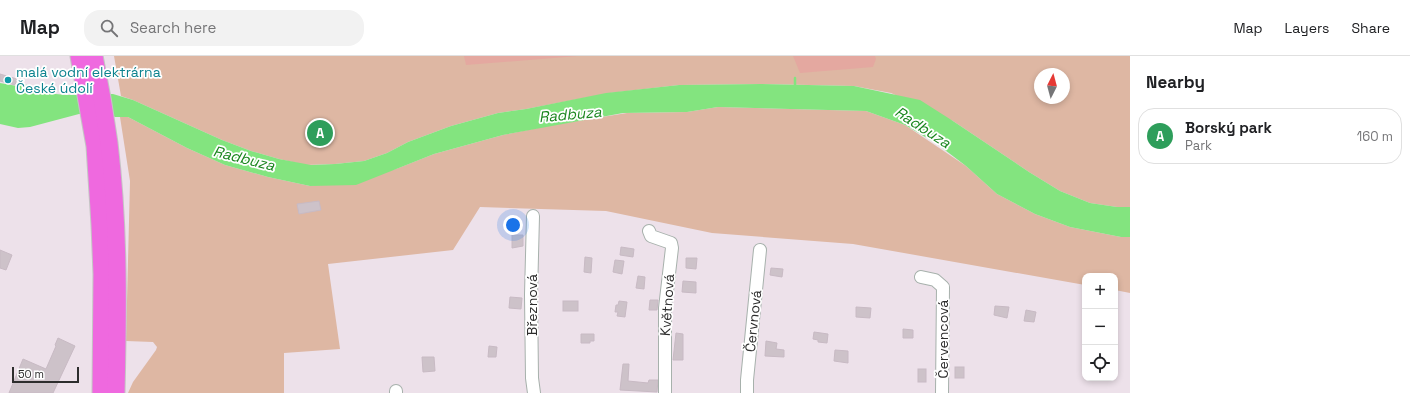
<!DOCTYPE html>
<meta charset="utf-8">
<style>
body{margin:0;font-family:"Space Grotesk",sans-serif;background:#f2f2f2;color:#202124}
.controls{position:absolute;right:12px;bottom:12px;display:grid;overflow:hidden;border-radius:8px;box-shadow:0 2px 6px #0003}
.controls button{width:36px;height:36px;display:grid;place-items:center;padding:0;border:0;border-bottom:1px solid #e0e0e0;background:#fff;color:#202124;font:20px sans-serif}
.compass{position:absolute;left:1034px;top:12px;width:36px;height:36px;border-radius:50%;background:#fff;box-shadow:0 2px 6px #0003;rotate:6deg}
.scale{position:absolute;left:12px;bottom:10px;width:67px;box-sizing:border-box;padding-left:4px;border:2px solid #2d2d2d;border-top:0;font-size:11px;line-height:14px;white-space:nowrap;color:#2d2d2d;-webkit-text-stroke:3px #fff;paint-order:stroke}
.you{position:absolute;left:513px;top:169px;width:14px;height:14px;margin:-10px;border:3px solid #fff;border-radius:50%;background:#1a73e8;box-shadow:0 0 0 6px #1a73e833}
.badge{display:grid;place-items:center;width:26px;height:26px;border-radius:50%;background:#367b5b;color:#fff;font-size:13px;font-weight:700}
.pin{position:absolute;translate:-50% -50%;border:2px solid #fff;box-shadow:0 1px 4px #0006}
.list{margin:0;padding:0;list-style:none}
h2{display:flex;justify-content:space-between;align-items:center;height:52px;margin:0;padding:0 16px;font-size:17px}
h2 small{font-size:13px;font-weight:400;color:#757577}
.list li{display:grid;grid-template-columns:26px 1fr auto;gap:12px;align-items:center;box-sizing:border-box;height:56px;margin:0 8px 8px;padding:0 8px;border:1px solid #e0e0e0;border-radius:16px}
.list b{display:block;font-size:15px;white-space:nowrap}
.list p{margin:0;font-size:13px;white-space:nowrap;color:#757577}
.list em{font-size:13px;font-style:normal;color:#757577}
.icon{flex:none;width:22px;height:22px;fill:none;stroke:currentColor;stroke-width:2;stroke-linecap:round;stroke-linejoin:round}
.map{position:relative;flex:none;width:1130px;height:337px;overflow:hidden}
header{display:flex;align-items:center;gap:24px;box-sizing:border-box;height:56px;padding:0 20px;background:#fff;border-bottom:1px solid #e0e0e0}
header strong{font-size:19px}
nav{display:flex;gap:22px;margin-inline-start:auto;font-size:14px}
.search{width:280px;height:36px;background:#f2f2f2;display:flex;align-items:center;gap:10px;box-sizing:border-box;padding:0 14px;border-radius:16px;color:#757577;font-size:15px}
main{display:flex}
aside{flex:1;background:#fff}
.map>svg:first-child{display:block}
.green{fill:#deb7a3;fill-rule:evenodd}
.pitch{fill:#e4a8a0}
.water{fill:#83e47f}
.lines{fill:none;stroke-linecap:round;stroke-linejoin:round}
.stream{stroke:#83e47f;stroke-width:2.5}
.building{fill:#cdc2c9;stroke:#c8bac4}
.minor-casing{stroke:#a7b1ac;stroke-width:14}
.highway-casing{stroke:#c4c4c4;stroke-width:19}
.minor{stroke:#fff;stroke-width:12}
.highway{stroke:#ef69df;stroke-width:17}
.culture-dot{fill:#0f9aa8;stroke:#fff;stroke-width:1.5}
.labels{text-anchor:middle;dominant-baseline:central;stroke-width:3.5;stroke-linejoin:round;paint-order:stroke}
.culture-label{font-size:14px;fill:#0d838f;stroke:#fff;text-anchor:start}
.street-label{font-size:14px;fill:#2d2d2d;stroke:#fff}
.water-label{font-size:15px;font-style:italic;fill:#1a861e;stroke:#fff}
</style>
<header>
<strong>Map</strong>
<div class="search"><svg class="icon" aria-label="search" viewBox="0 0 24 24"><circle cx="10" cy="10" r="6"/><path d="M15 15l6 6"/></svg>Search here</div>
<nav><a>Map</a><a>Layers</a><a>Share</a></nav>
</header>
<main>
<div class="map">
<svg width="1130" height="337" viewBox="0 0 1130 337">
<rect width="100%" height="100%" fill="#ede1ea"/>
<g class="green">
<path d="M114,0H1130V151H1117L1090,147L1060,135L1029,116L953,65L891,37L854,30L764,28L679,29L610,37L526,53L498,57L451,70L408,86L387,97L364,105L335,108L306,109L279,103L251,95L222,84L133,44L121,40ZM1040,18H1064V42H1040Z"/>
<path d="M718,51L866,55L905,69L966,110L997,138L1035,158L1070,171L1121,181H1130V237L1115,234V220H1085V229L853,188L712,177L606,155L480,151L453,194L328,208L340,293L284,297V337H128L133,326L156,294L157,291L153,286L126,285L130,125L120,61H128L187,92L225,109L268,121L310,130L396,113L434,98L503,79L552,69L627,57L687,56Z"/>
</g>
<g class="pitch">
<path d="M464,0H578L466,9Z"/>
<path d="M793,0H875L876,3L873,11L800,17Z"/>
</g>
<path class="water" d="M18,26L27,29L35,36L66,39L113,38L133,44L222,84L251,95L279,103L311,109L335,108L364,105L387,97L408,86L451,70L498,57L526,53L606,37L679,29L760,28L854,30L920,44L953,65L1029,116L1060,135L1090,147L1117,151H1130V181H1121L1070,171L1035,158L997,138L966,110L937,88L905,69L866,55L718,51L687,56L623,57L503,79L434,98L356,129L310,130L268,121L225,109L187,92L128,61H115L111,59L101,58H79L30,71L18,72L0,68V27L17,30Z"/>
<g class="lines">
<path class="stream" d="M795,22V31"/>
</g>
<g class="building">
<path d="M0,18L17,23L15,29L0,25Z"/>
<path d="M319,145L321,154L299,158L297,148Z"/>
<path d="M512,179H523V190L512,192Z"/>
<path d="M621,191L634,193L633,201L620,199Z"/>
<path d="M0,194L12,199L6,214L0,212Z"/>
<path d="M585,201L592,202L591,217L584,216Z"/>
<path d="M686,202H697L696,213L686,212Z"/>
<path d="M615,204L624,205L622,218L613,216Z"/>
<path d="M771,212L783,213L782,221L770,219Z"/>
<path d="M638,220L645,221L644,233L636,232Z"/>
<path d="M683,225L696,226V237L682,236Z"/>
<path d="M510,241L522,242L521,253L509,252Z"/>
<path d="M650,244H658L657,254H649Z"/>
<rect x="563" y="245" width="15" height="10"/>
<path d="M619,245L627,246L625,261L617,260L618,256H615L616,249H618Z"/>
<path d="M995,250L1009,251L1007,262L994,259Z"/>
<path d="M856,251L871,252L870,262L856,261Z"/>
<path d="M1026,254L1036,256L1034,266L1024,265Z"/>
<path d="M903,273L913,274V282H903Z"/>
<path d="M814,276L828,278L827,287L818,286V284L813,283Z"/>
<path d="M676,277L683,278V304H673Z"/>
<path d="M581,278H594V285H590V287H581Z"/>
<path d="M58,282L75,290L53,337H9L23,303L46,313L56,290L55,289Z"/>
<path d="M766,285L777,287L776,293L784,294V301L765,300Z"/>
<path d="M489,290L497,291L496,301H488Z"/>
<path d="M835,294L848,295V307L834,305Z"/>
<path d="M422,301H434L435,315L423,316Z"/>
<path d="M623,308H629L628,325L648,327L649,324H658L657,336L620,334Z"/>
<rect x="955" y="311" width="9" height="11"/>
<rect x="918" y="313" width="8" height="13"/>
</g>
<g class="lines">
<g class="minor-casing">
<g id="minor">
<path d="M533,160L531,239L532,322L534,337"/>
<path d="M649,175L651,180L671,187L672,192L665,252V337"/>
<path d="M921,221L935,224L943,231L942,337"/>
<path d="M396,337V335"/>
<path d="M747,337V324L760,194"/>
</g>
</g>
<g class="highway-casing">
<g id="highway">
<path d="M79,0L95,90L100,169L102,218L101,337"/>
<path d="M94,0C100,29 105,58 109,87C119,170 118,254 116,337"/>
</g>
</g>
<use href="#minor" class="minor"/>
<use href="#highway" class="highway"/>
</g>
<circle class="culture-dot" cx="8" cy="24" r="4"/>
<g class="labels">
<g class="culture-label">
<text x="16" y="16">malá vodní elektrárna<tspan x="16" dy="16">České údolí</tspan></text>
</g>
<g class="street-label">
<text transform="translate(532 249) rotate(-90)">Březnová</text>
<text transform="translate(667 249) rotate(-86)">Květnová</text>
<text transform="translate(753 265) rotate(-84)">Červnová</text>
<text transform="translate(943 283) rotate(-90)">Červencová</text>
</g>
<g class="water-label">
<text transform="translate(570 58) rotate(-5)">Radbuza</text>
<text transform="translate(923 71) rotate(33)">Radbuza</text>
<text transform="translate(244 102) rotate(14)">Radbuza</text>
</g>
</g>
</svg>
<div class="controls">
<button>+</button>
<button>−</button>
<button><svg class="icon" aria-label="locate" viewBox="0 0 24 24"><circle cx="12" cy="12" r="6"/><path d="M12 2v4M12 18v4M2 12h4M18 12h4"/></svg></button>
</div>
<svg class="compass" viewBox="-18 -18 36 36"><path d="M0-13l5 13h-10z" fill="#e53935"/><path d="M0 13l5-13h-10z" fill="#757577"/></svg>
<div class="scale">50 m</div>
<div class="you"></div>
<div class="pin badge" style="left:320px;top:77px;background:#2e9e5b">A</div>
</div>
<aside>
<h2>Nearby<small></small></h2>
<ul class="list">
<li><span class="badge" style="background:#2e9e5b">A</span><div><b>Borský park</b><p>Park</p></div><em>160 m</em></li>
</ul>
</aside>
</main>
